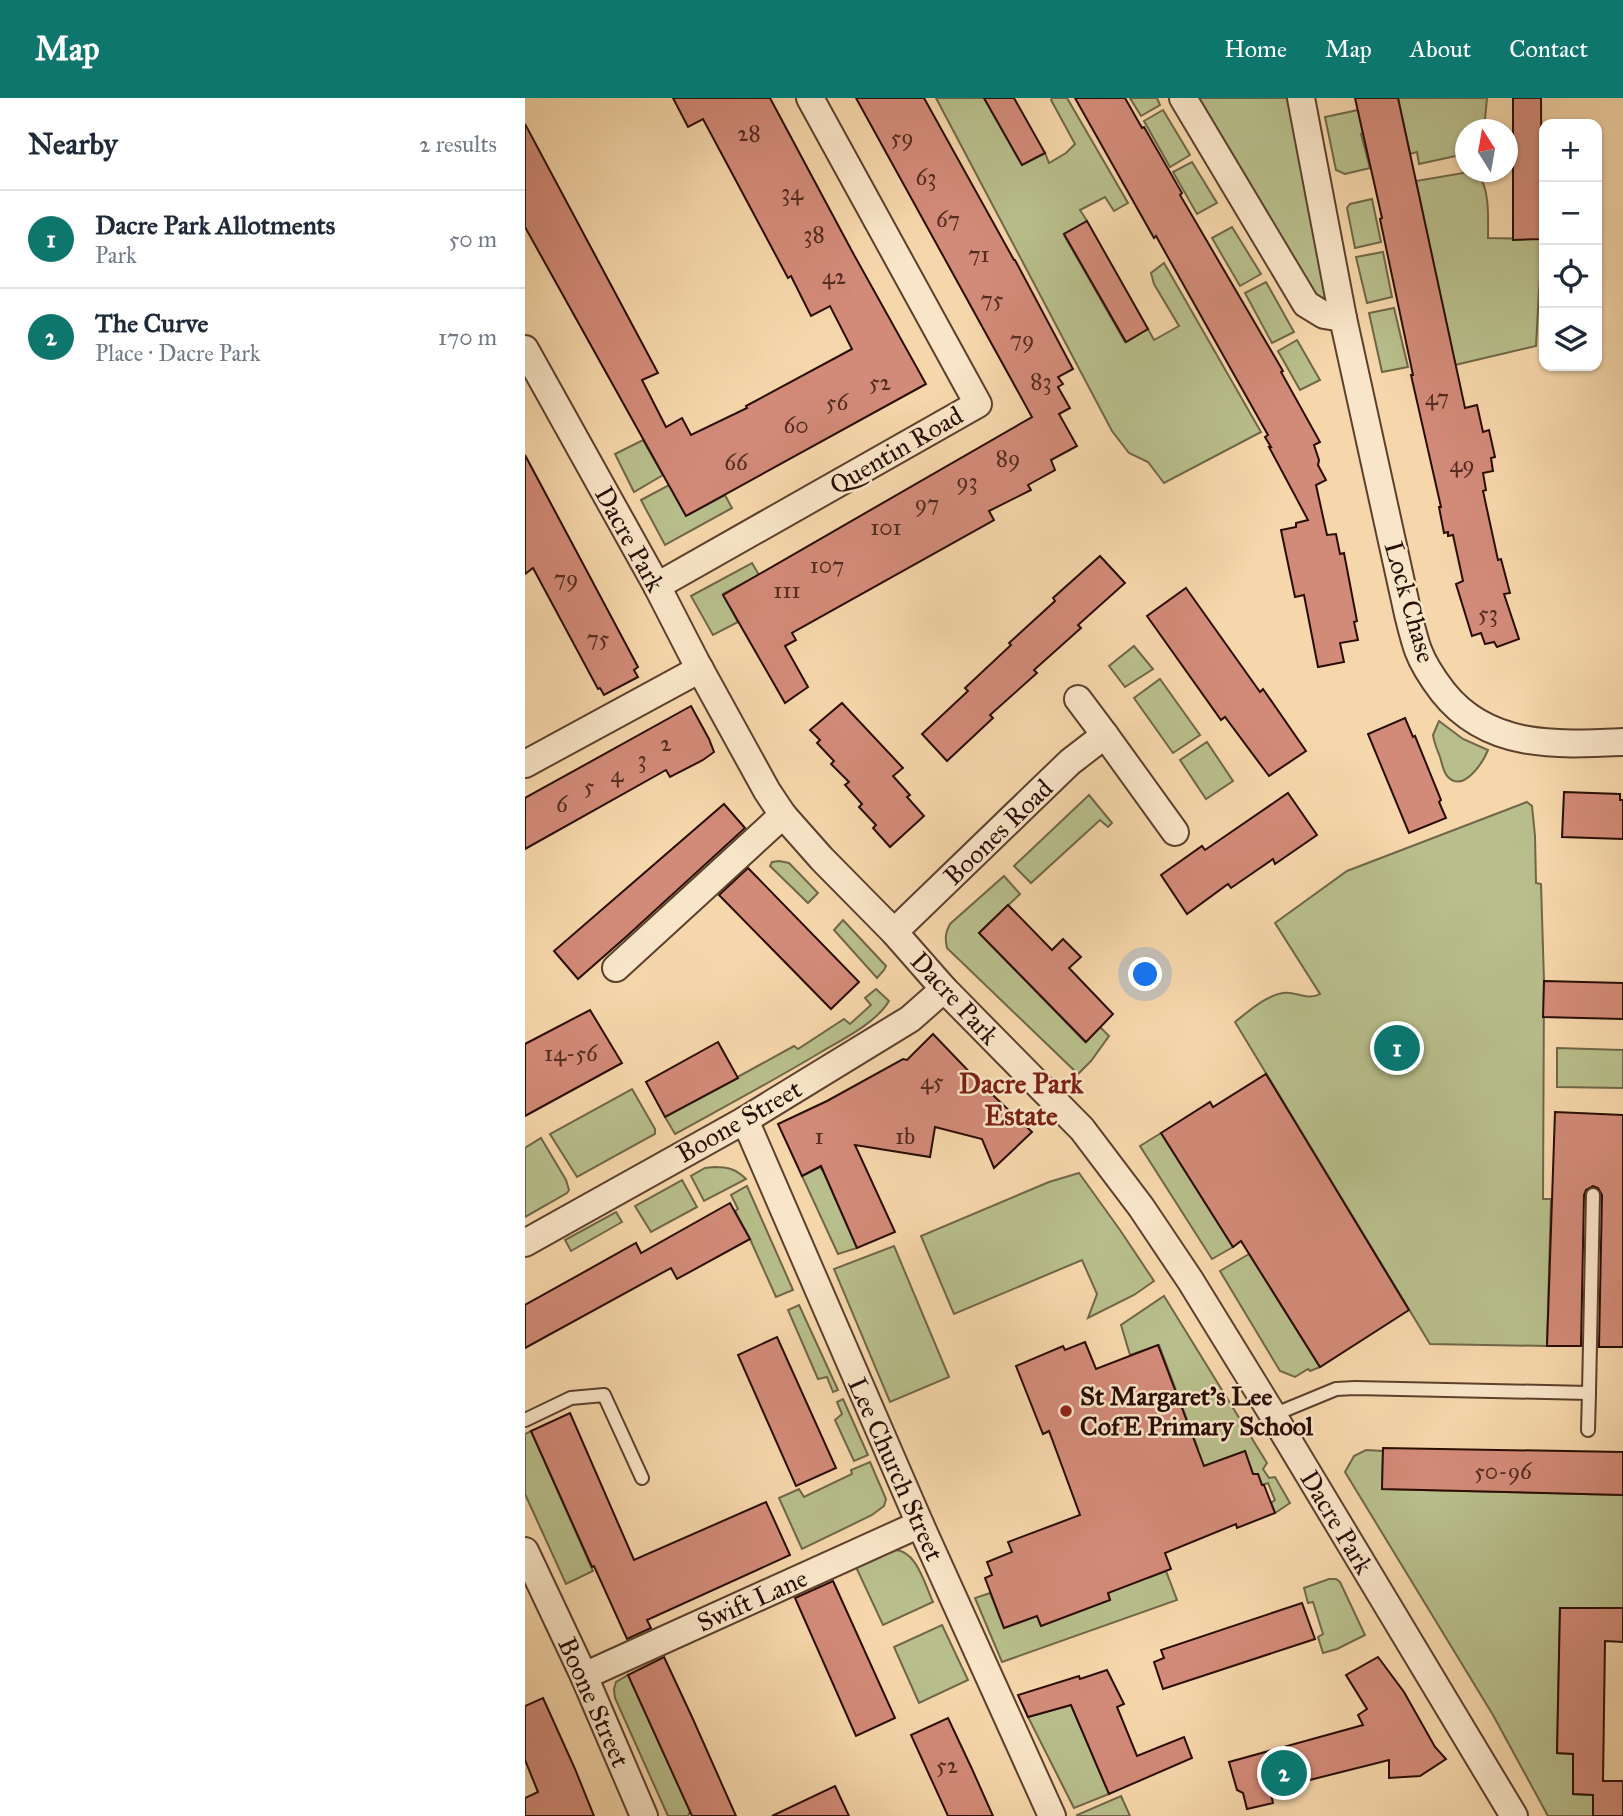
<!DOCTYPE html>
<meta charset="utf-8">
<style>
body{margin:0;font-family:"IM FELL Great Primer",serif;background:#f6f6f7;color:#1f2937}
.controls{position:absolute;right:21px;top:21px;display:grid;overflow:hidden;border-radius:14px;box-shadow:0 2px 5px #0004}
.controls button{width:63px;height:63px;display:grid;place-items:center;padding:0;border:0;border-bottom:2px solid #e0e1e3;background:#fff;color:#1f2937;font:35px sans-serif}
.compass{position:absolute;left:930px;top:21px;width:63px;height:63px;border-radius:50%;background:#fff;box-shadow:0 2px 5px #0004;rotate:349deg}
.you{position:absolute;left:621px;top:877px;width:24px;height:24px;margin:-18px;border:5px solid #fff;border-radius:50%;background:#1a73e8;box-shadow:0 0 0 10px #1a73e833}
.badge{display:grid;place-items:center;width:46px;height:46px;border-radius:50%;background:#0f766e;color:#fff;font-size:23px;font-weight:700}
.pin{position:absolute;translate:-50% -50%;border:4px solid #fff;box-shadow:0 2px 7px #0006}
.list{margin:0;padding:0;list-style:none}
h2{display:flex;justify-content:space-between;align-items:center;height:91px;margin:0;padding:0 28px;font-size:30px}
h2 small{font-size:23px;font-weight:400;color:#747a83}
.list li{display:grid;grid-template-columns:46px 1fr auto;gap:21px;align-items:center;box-sizing:border-box;height:98px;padding:0 28px;border-top:2px solid #e0e1e3}
.list b{display:block;font-size:26px;white-space:nowrap}
.list p{margin:0;font-size:23px;white-space:nowrap;color:#747a83}
.list em{font-size:23px;font-style:normal;color:#747a83}
.icon{flex:none;width:38px;height:38px;fill:none;stroke:currentColor;stroke-width:2;stroke-linecap:round;stroke-linejoin:round}
.map{position:relative;flex:none;width:1098px;height:1718px;overflow:hidden}
header{display:flex;align-items:center;gap:42px;box-sizing:border-box;height:98px;padding:0 35px;background:#0f766e;color:#fff}
header strong{font-size:33px}
nav{display:flex;gap:38px;margin-inline-start:auto;font-size:24px}
main{display:flex}
aside{flex:1;background:#fff}
.map>svg:first-child{display:block}
.green{fill:#b8bf8c;stroke:#706648;stroke-width:2}
.building{fill:#d38b79;stroke:#290d03;stroke-width:2}
.lines{fill:none;stroke-linecap:round;stroke-linejoin:round}
.service-casing{stroke:#5c402d;stroke-width:16}
.minor-casing{stroke:#5c402d;stroke-width:30}
.service{stroke:#f9e5c8;stroke-width:12}
.minor{stroke:#f9e5c8;stroke-width:26}
.poi-dot{fill:#8f2418;stroke:#f9e5c8;stroke-width:2.5}
.labels{text-anchor:middle;dominant-baseline:central;stroke-width:5;stroke-linejoin:round;paint-order:stroke}
.number-label{font-size:23px;fill:#542c20}
.street-label{font-size:26px;fill:#290d03;stroke:#f9e5c8}
.poi-label{font-size:26px;font-weight:bold;fill:#290d03;stroke:#f9e5c8;text-anchor:start}
.neighbourhood-label{font-size:28px;font-weight:bold;fill:#7a1f14;stroke:#f9e5c8}
</style>
<header>
<strong>Map</strong>
<nav><a>Home</a><a>Map</a><a>About</a><a>Contact</a></nav>
</header>
<main>
<aside>
<h2>Nearby<small>2 results</small></h2>
<ul class="list">
<li><span class="badge">1</span><div><b>Dacre Park Allotments</b><p>Park</p></div><em>50 m</em></li>
<li><span class="badge">2</span><div><b>The Curve</b><p>Place · Dacre Park</p></div><em>170 m</em></li>
</ul>
</aside>
<div class="map">
<svg width="1098" height="1718" viewBox="0 0 1098 1718">
<rect width="100%" height="100%" fill="#f6d7ab"/>
<filter id="stains"><feTurbulence type="fractalNoise" baseFrequency=".00286" numOctaves="4"/><feColorMatrix values="0 0 0 0 .2 0 0 0 0 .09 0 0 0 0 .02 0 0 0 .5 -.17"/></filter>
<radialGradient id="worn" r=".72"><stop offset=".6" stop-color="#630" stop-opacity="0"/><stop offset="1" stop-color="#630" stop-opacity=".3"/></radialGradient>
<g class="green">
<path d="M411,0H459L497,67L520,55L524,65L541,55L550,46L526,2L527,0H542L603,105L589,113L580,99L555,112L562,123L539,137L600,244L623,231L629,242L654,228L629,186L626,175L639,165L736,334L639,385L623,364L604,355L587,333Z"/>
<path d="M605,0H632L635,7L616,18Z"/>
<path d="M671,0H762L803,192L802,198L796,201L789,200Z"/>
<path d="M873,0H962L959,31L940,32V56L894,66L892,54L885,56Z"/>
<path d="M638,12L665,57L645,69L619,23Z"/>
<path d="M833,12L838,35L836,36L845,70L820,76L811,72L800,19Z"/>
<path d="M667,64L692,105L672,116L648,74Z"/>
<path d="M944,74C946,75 952,77 954,79C965,90 963,125 963,140L1017,141L1011,248L930,267L891,83Z"/>
<path d="M847,101L856,144L830,150L822,110L825,106Z"/>
<path d="M707,129L736,176L715,188L687,140Z"/>
<path d="M858,154L867,199L842,205L831,159Z"/>
<path d="M741,184L769,234L747,245L720,195Z"/>
<path d="M869,210L883,269L857,274L844,215Z"/>
<path d="M772,242L795,282L775,292L753,253Z"/>
<path d="M118,342L138,377L109,394L90,356Z"/>
<path d="M144,387L161,418L200,397L207,410L140,447L116,402Z"/>
<path d="M227,465L234,477L198,496L213,524L188,537L166,498Z"/>
<path d="M609,548L628,571L600,589L584,568Z"/>
<path d="M635,581L675,637L648,655L609,600Z"/>
<path d="M914,623L938,641L963,652C958,664 939,695 923,679C918,674 917,665 915,659C912,651 909,645 908,637Z"/>
<path d="M682,644L708,683L681,701L655,662Z"/>
<path d="M564,697L587,725L583,729L575,722L506,785L489,768Z"/>
<path d="M1002,704L1007,708L1010,738L1011,785L1016,786L1019,883L1018,1101H1026L1022,1248L905,1246L710,924C724,913 740,898 758,895C771,893 783,903 795,896L750,825L822,773Z"/>
<path d="M254,763L264,765L293,795L283,805L245,768L247,764Z"/>
<path d="M479,778L495,796L454,835L560,944L575,929L584,938L566,963L553,976L422,850C420,841 420,835 425,826Z"/>
<path d="M318,822L361,868L359,872L352,880L309,832Z"/>
<path d="M351,891L364,903C351,925 318,941 296,954C248,983 199,1009 150,1036L140,1019L269,948L273,951L319,921L325,926L346,907L340,900Z"/>
<path d="M1032,950L1098,952V990L1032,989Z"/>
<path d="M107,991L130,1031V1036L52,1079L25,1036Z"/>
<path d="M636,1035L708,1149L687,1161L615,1048Z"/>
<path d="M16,1040L41,1082L44,1092L42,1095L0,1119V1050Z"/>
<path d="M189,1069C203,1069 211,1071 221,1081L179,1103L166,1078L180,1070Z"/>
<path d="M295,1069L299,1075L332,1150L313,1156L277,1078Z"/>
<path d="M554,1075L595,1132L629,1183L609,1197L563,1220L572,1196L557,1162L429,1216L396,1138L524,1084Z"/>
<path d="M157,1082L172,1109L126,1134L110,1108Z"/>
<path d="M222,1088L268,1192L251,1199L225,1141L210,1113L213,1111L206,1097Z"/>
<path d="M91,1114L97,1124L46,1153L40,1142Z"/>
<path d="M369,1148L424,1279L365,1304L309,1171Z"/>
<path d="M724,1156L795,1269L785,1273L783,1271L770,1279L755,1273L695,1173Z"/>
<path d="M639,1198L742,1365L738,1371L744,1380L750,1379L765,1405L750,1415L746,1405L750,1402L743,1385L737,1387L733,1376H728L720,1353L660,1375L673,1351L634,1247L605,1257L596,1227Z"/>
<path d="M274,1207L313,1292L308,1294L302,1279L293,1281L263,1212Z"/>
<path d="M318,1301L343,1357L329,1363L310,1322L317,1316L312,1304Z"/>
<path d="M6,1333L68,1473L41,1486L0,1396V1336Z"/>
<path d="M841,1352L858,1353L857,1391L1098,1397V1510H1035L1032,1655L1048,1656V1696L1068,1697V1718H1023L968,1617L820,1374L829,1358Z"/>
<path d="M345,1364L361,1401L359,1408L347,1417L277,1451L254,1400L274,1391L279,1399L327,1376L326,1372Z"/>
<path d="M368,1452C391,1450 400,1487 408,1504L358,1527L331,1469Z"/>
<path d="M641,1473L652,1502L477,1564L450,1500L465,1495L479,1530L512,1518L516,1528L585,1502L580,1488L621,1474L623,1480Z"/>
<path d="M804,1481H811L815,1484L840,1537L812,1551L798,1555L793,1539L798,1536L788,1504L783,1505L779,1490Z"/>
<path d="M417,1527L443,1582L394,1605L369,1549Z"/>
<path d="M103,1577L165,1713L163,1718H143L90,1600L89,1591L91,1584Z"/>
<path d="M546,1607L584,1696L549,1710L503,1619Z"/>
<path d="M596,1698L605,1718H553L552,1717Z"/>
</g>
<g class="building">
<path d="M148,0H245L328,155L401,286L161,418L0,129V26L133,275L117,282L141,329L157,320L166,337L222,310L221,308L327,251L305,208L286,218L266,178L263,180L178,21L163,29Z"/>
<path d="M331,0H399L489,162H490L548,271L533,279L538,286L533,289L545,310L534,316L552,348L526,362L530,372L503,387L506,392L464,413L469,422L267,535L271,542L260,548L283,589L260,605L198,497L507,319Z"/>
<path d="M459,0H489L520,55L497,67Z"/>
<path d="M550,0H600L617,30L619,29L657,95L655,97L758,273L756,274L795,344L789,347L794,362L793,367L801,382L791,387L802,437L811,436L815,456L819,455L832,523L829,524L833,542L815,545L819,564L793,569L779,497L770,499L756,432L771,429V425L783,422L744,349H746L740,339L743,337L631,138L629,140Z"/>
<path d="M830,0H873L940,310L952,307L958,334L964,332L970,359L966,360L968,373L958,375L961,392L958,393L973,462L976,461L985,495L979,496L994,541L972,549L969,544L960,546L956,535L947,538L931,486L938,483L928,437L923,438V434L919,435L914,409H916L886,277H888L855,121L857,120Z"/>
<path d="M988,0H1016L1017,141L988,142Z"/>
<path d="M562,123L623,231L601,244L539,136Z"/>
<path d="M0,357L113,569L109,572L113,579L79,597L75,590L73,591L8,470L0,476Z"/>
<path d="M575,458L600,485L553,527L556,530L509,572L512,575L465,617L468,620L422,663L397,636L443,593L440,590L486,547L484,545L530,503L528,500Z"/>
<path d="M661,490L735,594L738,591L781,653L744,678L700,619L696,622L622,518Z"/>
<path d="M317,605L378,670L368,678L385,697L382,699L399,718L365,749L348,730L351,727L334,709L337,706L320,687L324,684L306,666L309,663L292,645L295,642L285,632Z"/>
<path d="M166,608L184,641L189,654L178,662L145,679L141,672L0,751V700Z"/>
<path d="M880,620L888,639L890,638L916,702L914,704L921,720L884,735L843,636Z"/>
<path d="M1039,694L1095,696V702H1098V741L1037,739Z"/>
<path d="M763,695L792,737L750,766L748,761L706,790L703,786L662,816L636,777L677,748L680,752Z"/>
<path d="M199,706L220,730L102,838L53,881L29,853Z"/>
<path d="M223,770L334,884L306,911L194,797Z"/>
<path d="M483,807L527,852L538,841L556,859L544,870L588,916L561,944L454,835Z"/>
<path d="M1019,883L1098,885V921L1018,919Z"/>
<path d="M65,912L97,965L0,1018V946Z"/>
<path d="M408,936L454,984L507,1034L469,1070L457,1041L410,1029L405,1059L330,1047L370,1134L332,1150L296,1068L277,1078L253,1026L302,1003L378,961L382,962Z"/>
<path d="M193,944L213,980L140,1019L121,984Z"/>
<path d="M741,976L884,1212L795,1269L716,1143L708,1149L636,1035L685,1004L688,1009Z"/>
<path d="M1030,1014L1098,1017V1249H1074L1077,1097L1073,1090L1068,1088L1061,1092L1059,1097L1056,1248H1022Z"/>
<path d="M205,1105L225,1141L152,1181L146,1170L0,1250V1207L111,1145L116,1155Z"/>
<path d="M252,1239L311,1370L271,1388L213,1257Z"/>
<path d="M560,1244L571,1271L633,1247L679,1368L720,1353L728,1376H733L737,1387H739L750,1415L712,1430L711,1426L640,1455L646,1471L583,1495L585,1502L516,1528L512,1518L479,1530L460,1480L467,1477L462,1464L487,1454L483,1444L555,1417L524,1333L518,1336L491,1268L538,1248L540,1252Z"/>
<path d="M45,1315L109,1462L241,1404L265,1457L122,1522L126,1530L102,1541L69,1468L67,1469L6,1333Z"/>
<path d="M858,1350L1098,1354V1397L857,1391Z"/>
<path d="M308,1483L370,1620L331,1638L270,1500Z"/>
<path d="M777,1505L790,1541L638,1591L629,1564L639,1560L636,1552Z"/>
<path d="M1035,1510H1098V1544L1080,1543L1078,1683H1098V1718H1068V1697L1048,1696V1656L1032,1655Z"/>
<path d="M139,1559L167,1619L211,1718H167L103,1577Z"/>
<path d="M853,1559L879,1594L910,1649L921,1661L895,1678L864,1680V1662L745,1692L748,1705L722,1711L718,1695L712,1692L704,1664L838,1627L833,1617L842,1611L821,1577Z"/>
<path d="M582,1572L599,1606L592,1609L612,1658L659,1639L667,1660L584,1696L546,1607L503,1619L493,1597L554,1578L555,1581Z"/>
<path d="M18,1600L50,1671L69,1718H0V1700L13,1694L0,1662V1608Z"/>
<path d="M423,1620L447,1671L468,1718H423L386,1637Z"/>
<path d="M310,1688L324,1718H247Z"/>
</g>
<g class="lines">
<g class="service-casing">
<g id="service">
<path d="M748,1317L811,1291L830,1290L1064,1295L1068,1097"/>
<path d="M0,1322L46,1300L79,1297L117,1380"/>
<path d="M1063,1332L1064,1295"/>
</g>
</g>
<g class="minor-casing">
<g id="minor">
<path d="M658,0L781,206L799,217L818,220"/>
<path d="M776,0L818,220L883,516C886,528 889,541 893,552C899,568 908,581 918,594C963,651 1032,647 1098,644"/>
<path d="M0,251L132,488L171,564L242,693L258,717L297,761L369,834L419,891L557,1031L616,1109L665,1182L748,1317L989,1718"/>
<path d="M132,488L453,306L285,0"/>
<path d="M553,601L580,637"/>
<path d="M0,666L175,571"/>
<path d="M369,834L545,664L580,637L650,734"/>
<path d="M91,870L258,717"/>
<path d="M220,1022L395,1426L527,1718"/>
<path d="M0,1145L220,1022L385,921L419,891"/>
<path d="M0,1453L59,1578L119,1718"/>
<path d="M59,1578L395,1426"/>
</g>
</g>
<use href="#service" class="service"/>
<use href="#minor" class="minor"/>
</g>
<circle class="poi-dot" cx="541" cy="1313" r="7"/>
<g class="labels">
<g class="number-label">
<text x="224" y="35">28</text>
<text x="377" y="39">59</text>
<text x="401" y="79">63</text>
<text x="267" y="94">34</text>
<text x="423" y="121">67</text>
<text x="289" y="136">38</text>
<text x="454" y="156">71</text>
<text x="309" y="178">42</text>
<text x="467" y="201">75</text>
<text x="497" y="241">79</text>
<text x="516" y="283">83</text>
<text x="355" y="284">52</text>
<text x="912" y="299">47</text>
<text x="312" y="304">56</text>
<text x="271" y="327">60</text>
<text x="483" y="360">89</text>
<text x="211" y="364">66</text>
<text x="937" y="366">49</text>
<text x="442" y="383">93</text>
<text x="402" y="405">97</text>
<text x="361" y="429">101</text>
<text x="302" y="467">107</text>
<text x="41" y="480">79</text>
<text x="262" y="492">111</text>
<text x="963" y="515">53</text>
<text x="73" y="540">75</text>
<text x="141" y="645">2</text>
<text x="117" y="661">3</text>
<text x="92" y="676">4</text>
<text x="64" y="688">5</text>
<text x="37" y="706">6</text>
<text x="46" y="955">14-56</text>
<text x="407" y="983">45</text>
<text x="294" y="1038">1</text>
<text x="380" y="1038">1b</text>
<text x="978" y="1373">50-96</text>
<text x="422" y="1667">52</text>
</g>
<g class="street-label">
<text transform="translate(371 352) rotate(-30)">Quentin Road</text>
<text transform="translate(105 441) rotate(61)">Dacre Park</text>
<text transform="translate(885 504) rotate(74)">Lock Chase</text>
<text transform="translate(473 734) rotate(-44)">Boones Road</text>
<text transform="translate(430 900) rotate(47)">Dacre Park</text>
<text transform="translate(214 1023) rotate(-30)">Boone Street</text>
<text transform="translate(371 1371) rotate(66)">Lee Church Street</text>
<text transform="translate(812 1424) rotate(59)">Dacre Park</text>
<text transform="translate(227 1502) rotate(-24)">Swift Lane</text>
<text transform="translate(69 1604) rotate(66)">Boone Street</text>
</g>
<g class="poi-label">
<text x="555" y="1298">St Margaret's Lee<tspan x="555" dy="30">CofE Primary School</tspan></text>
</g>
<g class="neighbourhood-label">
<text x="496" y="985">Dacre Park<tspan x="496" dy="32">Estate</tspan></text>
</g>
</g>
<rect width="100%" height="100%" filter="url(#stains)"/>
<rect width="100%" height="100%" fill="url(#worn)"/>
</svg>
<div class="controls">
<button>+</button>
<button>−</button>
<button><svg class="icon" aria-label="locate" viewBox="0 0 24 24"><circle cx="12" cy="12" r="6"/><path d="M12 2v4M12 18v4M2 12h4M18 12h4"/></svg></button>
<button><svg class="icon" aria-label="layers" viewBox="0 0 24 24"><path d="M12 4l9 5-9 5-9-5zM3 14l9 5 9-5"/></svg></button>
</div>
<svg class="compass" viewBox="-18 -18 36 36"><path d="M0-13l5 13h-10z" fill="#e53935"/><path d="M0 13l5-13h-10z" fill="#747a83"/></svg>
<div class="you"></div>
<div class="pin badge" style="left:872px;top:950px">1</div>
<div class="pin badge" style="left:759px;top:1675px">2</div>
</div>
</main>
